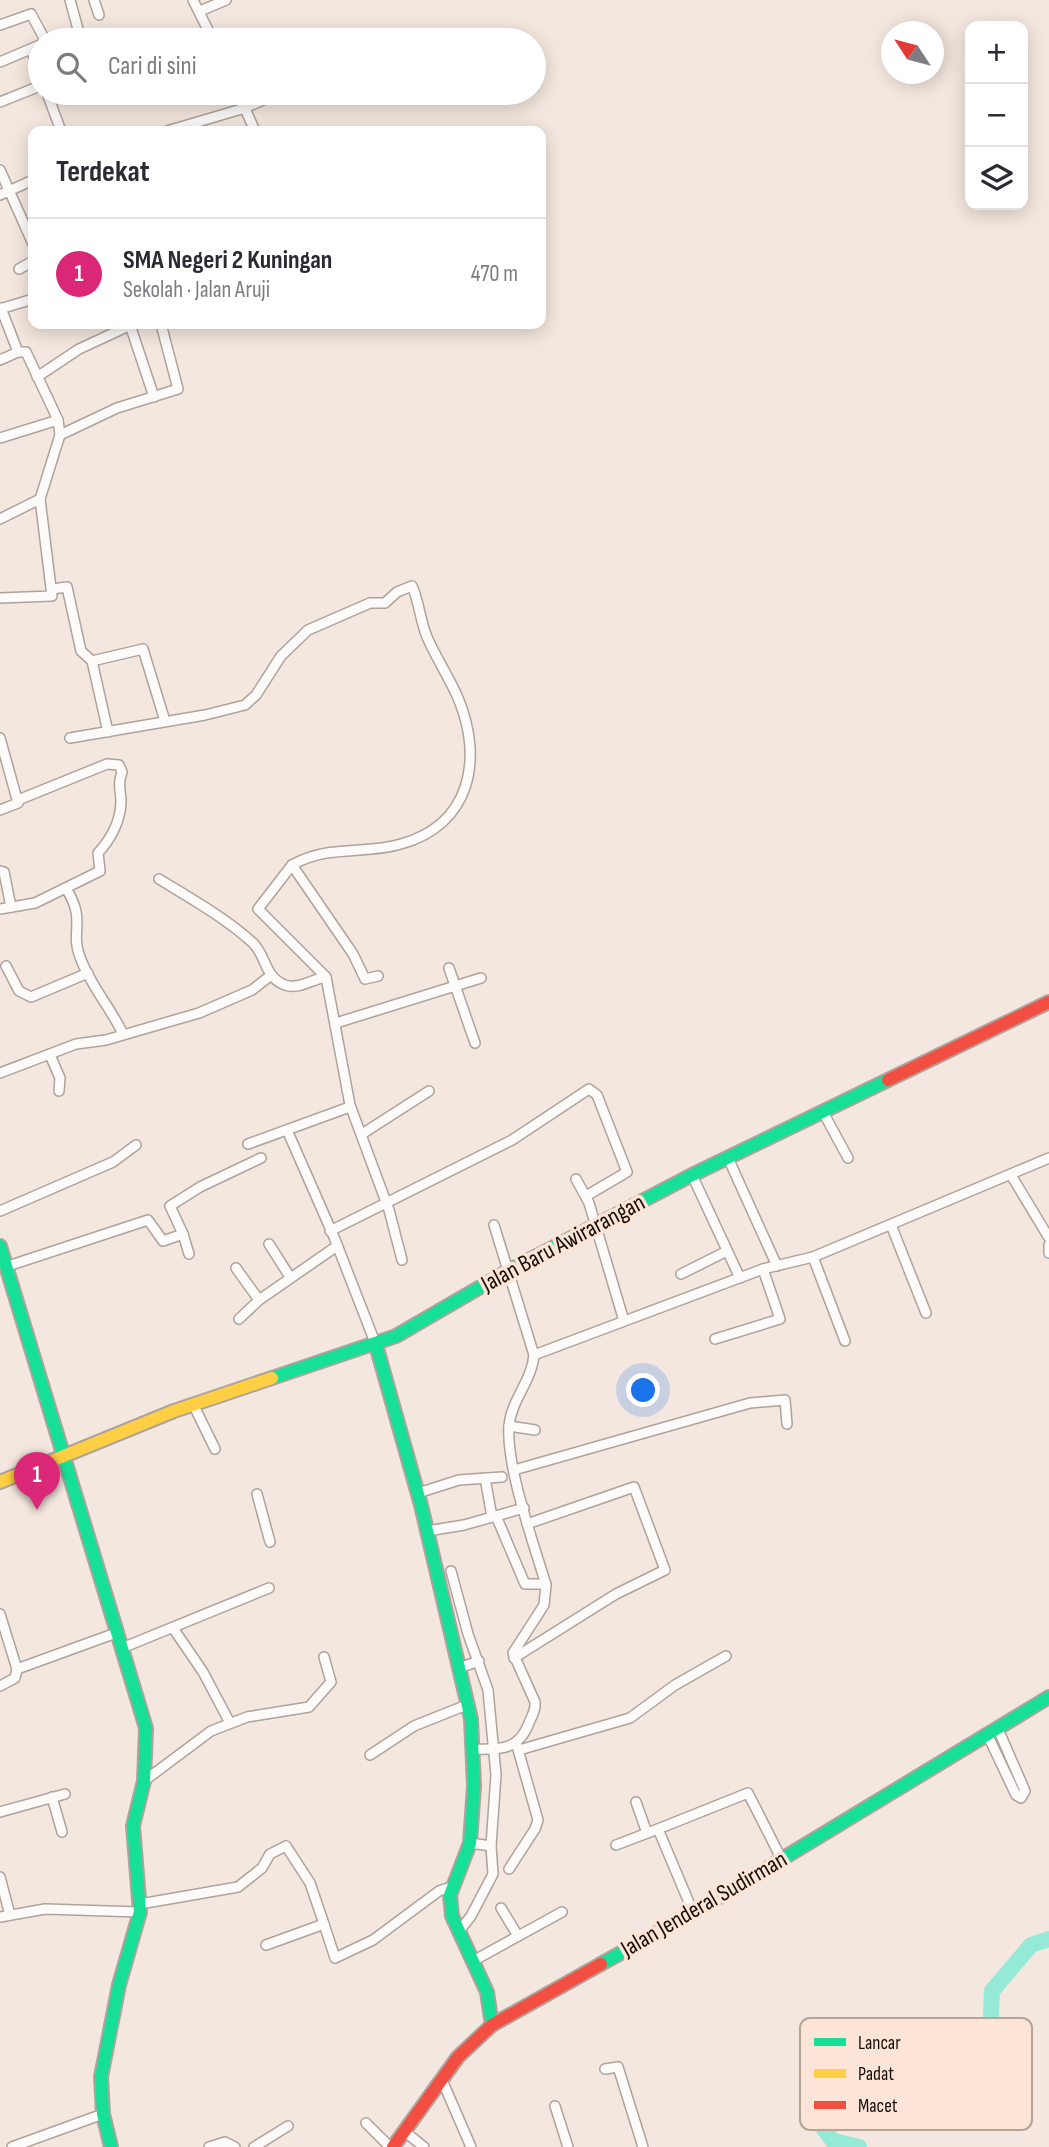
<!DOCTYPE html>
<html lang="id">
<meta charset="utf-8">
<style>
body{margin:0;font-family:"Sofia Sans Condensed",sans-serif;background:#f2f2f3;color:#2b2b33}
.controls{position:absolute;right:21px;top:21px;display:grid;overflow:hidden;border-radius:14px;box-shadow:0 4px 18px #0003}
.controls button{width:63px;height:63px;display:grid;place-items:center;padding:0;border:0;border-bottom:2px solid #e1e1e2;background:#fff;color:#2b2b33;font:35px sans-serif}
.compass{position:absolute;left:881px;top:21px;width:63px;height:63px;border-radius:50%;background:#fff;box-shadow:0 4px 18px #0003;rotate:306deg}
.you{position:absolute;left:644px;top:1391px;width:24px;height:24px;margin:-18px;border:5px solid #fff;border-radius:50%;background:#1a73e8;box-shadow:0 0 0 10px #1a73e833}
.badge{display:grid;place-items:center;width:46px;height:46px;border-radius:50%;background:#db2777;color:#fff;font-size:23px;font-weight:700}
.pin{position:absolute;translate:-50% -58px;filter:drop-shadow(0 2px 4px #0008)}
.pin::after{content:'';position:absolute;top:37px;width:24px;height:21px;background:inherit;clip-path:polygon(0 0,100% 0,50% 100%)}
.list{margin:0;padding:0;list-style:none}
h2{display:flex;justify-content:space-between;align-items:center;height:91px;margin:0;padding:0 28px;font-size:30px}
h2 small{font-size:23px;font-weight:400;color:#7c7c81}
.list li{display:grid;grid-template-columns:46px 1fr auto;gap:21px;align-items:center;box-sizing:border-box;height:112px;padding:0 28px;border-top:2px solid #e1e1e2}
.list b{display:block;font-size:26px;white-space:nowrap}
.list p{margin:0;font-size:23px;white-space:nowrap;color:#7c7c81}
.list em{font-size:23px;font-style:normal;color:#7c7c81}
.icon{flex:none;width:38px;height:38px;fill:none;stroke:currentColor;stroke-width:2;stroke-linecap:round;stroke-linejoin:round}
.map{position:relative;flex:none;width:1049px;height:2147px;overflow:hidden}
.search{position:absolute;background:#fff;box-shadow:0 4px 18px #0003;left:28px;top:28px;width:518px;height:77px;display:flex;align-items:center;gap:18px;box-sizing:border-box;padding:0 24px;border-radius:38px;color:#7c7c81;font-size:26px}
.panel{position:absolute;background:#fff;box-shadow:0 4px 18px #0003;left:28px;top:126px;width:518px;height:203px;border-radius:14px}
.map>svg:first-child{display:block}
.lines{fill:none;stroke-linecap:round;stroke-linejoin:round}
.river{stroke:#94e9d7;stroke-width:16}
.street-casing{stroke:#aea39c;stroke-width:12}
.fast-casing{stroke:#aea39c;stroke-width:16}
.slow-casing{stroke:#aea39c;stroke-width:16}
.jam-casing{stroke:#aea39c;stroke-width:16}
.street{stroke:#fdfbfa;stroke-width:9}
.fast{stroke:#16e098;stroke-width:12}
.slow{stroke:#ffcf43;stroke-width:12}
.jam{stroke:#f24e42;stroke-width:12}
.labels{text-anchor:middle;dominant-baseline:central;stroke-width:7;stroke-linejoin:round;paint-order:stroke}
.street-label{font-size:24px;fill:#170d08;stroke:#fce4d7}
.key{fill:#fce4d7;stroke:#b7a499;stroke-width:2}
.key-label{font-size:19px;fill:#170d08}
</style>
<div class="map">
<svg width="1049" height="2147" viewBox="0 0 1049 2147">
<rect width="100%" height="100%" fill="#f4e7df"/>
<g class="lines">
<path class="river" d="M859,2147L833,2141L809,2109L821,2063L852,2031L895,2045L943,2072L976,2070L990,2039L992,1991L1031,1945L1049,1939"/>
<g class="street-casing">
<g id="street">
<path d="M70,0L79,33"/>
<path d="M94,0L99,15"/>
<path d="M193,0L213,40"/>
<path d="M200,11L226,0"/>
<path d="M0,25L31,14L45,40"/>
<path d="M54,40L75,33L84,40"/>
<path d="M31,49L40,74"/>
<path d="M0,62L40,45"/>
<path d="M47,93L61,131"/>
<path d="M238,93L255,131"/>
<path d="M0,102L40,86"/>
<path d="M167,131L245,108L279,93"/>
<path d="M0,170L33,244"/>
<path d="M0,195L33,180"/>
<path d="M19,269L33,261"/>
<path d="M0,309L33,299"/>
<path d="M130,325L154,397"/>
<path d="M0,360L18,352"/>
<path d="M37,377L79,349L133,324"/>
<path d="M60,435L117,408L178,389L161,324"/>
<path d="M0,438L58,420"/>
<path d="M0,519L40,499L60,435L58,420L26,352H18L1,308"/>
<path d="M52,589L67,587L81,651L92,661L108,732"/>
<path d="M0,598L52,596L40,499"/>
<path d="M92,661L143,649L165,721"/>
<path d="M0,738L18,803L0,810"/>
<path d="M70,738L205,715L245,705L256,695L281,656L308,630L370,603H385L397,592L412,586C419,601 420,620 427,637C436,658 449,677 458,698C484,760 470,825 401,844C364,855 329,844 292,865"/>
<path d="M0,871L4,872L11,907"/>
<path d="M159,879C190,898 226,918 253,943C267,957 264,977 285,985C299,990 312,979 326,977"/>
<path d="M67,890C86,921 70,932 80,957C90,985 110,1007 122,1032"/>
<path d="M0,909L35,903L100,871L98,853C111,839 121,820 121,800C120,789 118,783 122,772L119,765L107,764L18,800"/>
<path d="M6,966L19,991L31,997L88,973"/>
<path d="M449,968L475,1043"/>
<path d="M378,976L365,979L353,954L292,865L258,909L326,977L350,1105L389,1210L402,1260"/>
<path d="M336,1023L481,978"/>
<path d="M50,1055L60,1078L59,1091"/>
<path d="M0,1073L76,1044L106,1040L199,1013L252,990L270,976"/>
<path d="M823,1112L848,1158"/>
<path d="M287,1130L334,1237L376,1345"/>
<path d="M362,1134L429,1091"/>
<path d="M248,1144L347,1108"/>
<path d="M728,1158L777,1266"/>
<path d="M692,1175L740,1278"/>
<path d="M1011,1175L1049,1238"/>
<path d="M576,1179L589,1203L624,1321"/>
<path d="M0,1211L113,1162L136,1145"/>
<path d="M891,1225L926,1313"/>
<path d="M330,1231L512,1140L589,1089L597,1095L627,1172L586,1196"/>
<path d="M183,1234L170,1206L200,1187L261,1158"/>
<path d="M269,1244L290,1277"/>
<path d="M1049,1245V1253"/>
<path d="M813,1257L845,1341"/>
<path d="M5,1267L148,1220L163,1241L183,1234L189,1254"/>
<path d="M236,1268L259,1300"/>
<path d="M681,1274L725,1252"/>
<path d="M239,1319L259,1300L337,1246"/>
<path d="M715,1339L780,1319L763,1269"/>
<path d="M534,1355L763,1269L813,1257L1049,1158"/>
<path d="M193,1404L215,1449"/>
<path d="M509,1426L535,1430"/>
<path d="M514,1470L750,1403L785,1400L787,1424"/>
<path d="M485,1478L492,1517"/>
<path d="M418,1493L459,1480L502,1477"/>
<path d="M257,1494L270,1542"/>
<path d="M496,1516L525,1584H546"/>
<path d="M427,1531L464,1525L524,1508"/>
<path d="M451,1571L468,1634L488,1690L496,1775L491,1846L493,1874L471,1916L460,1930"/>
<path d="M0,1614L17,1669L15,1678L0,1686"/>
<path d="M173,1628L203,1672L230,1723"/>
<path d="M122,1648L269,1588"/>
<path d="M514,1658L616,1594L665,1570L634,1487L527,1524"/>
<path d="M459,1668L479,1661"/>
<path d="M17,1669L116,1633"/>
<path d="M988,1736L1016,1795L1021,1798L1025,1791L998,1729"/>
<path d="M473,1749C500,1750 519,1750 529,1723C532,1715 536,1711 535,1702L513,1653L544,1605L546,1585C534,1544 506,1467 509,1426C511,1400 532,1381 534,1355L494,1225"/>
<path d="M519,1750L630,1718L675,1685L726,1656"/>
<path d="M370,1755L414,1726L469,1704"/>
<path d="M144,1781L211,1731L247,1717L309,1707L331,1682L324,1657"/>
<path d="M52,1797L62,1832"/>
<path d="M636,1802L647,1833"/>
<path d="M0,1812L65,1794"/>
<path d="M658,1829L748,1793L782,1860"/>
<path d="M470,1843L491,1846"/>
<path d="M616,1845L658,1829L693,1912"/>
<path d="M509,1869L535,1829L538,1820L517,1746"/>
<path d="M0,1877L10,1915"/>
<path d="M140,1904L238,1887L262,1868L270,1854L286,1846L310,1883L324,1924"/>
<path d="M501,1908L518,1936"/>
<path d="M0,1917L45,1909L140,1912"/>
<path d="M266,1945L324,1924L335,1958L373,1940L439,1891L451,1887"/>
<path d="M473,1961L562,1912"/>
<path d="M605,2069L618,2067L643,2147"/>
<path d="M442,2080L471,2147"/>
<path d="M555,2106L568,2147"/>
<path d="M366,2123L390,2147"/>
<path d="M404,2131L424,2147"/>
<path d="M12,2147L103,2114"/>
<path d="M209,2147L225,2142L235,2147"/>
<path d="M254,2147L288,2126"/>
</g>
</g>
<g class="fast-casing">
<g id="fast">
<path d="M0,1246L146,1728L144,1781L133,1826L140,1912L119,1985L101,2077L103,2114L111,2147"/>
<path d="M376,1345L421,1505L471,1719L474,1786L470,1843L450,1895L452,1916L487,1992L492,2025"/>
<path d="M272,1378L396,1336L508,1271L692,1175L888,1080"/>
<path d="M601,1964L703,1907L1049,1697"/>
</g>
</g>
<g class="slow-casing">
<path id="slow" d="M0,1482L174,1411L272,1378"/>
</g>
<g class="jam-casing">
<g id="jam">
<path d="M888,1080L1049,1002"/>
<path d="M393,2147L458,2057L492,2025L601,1964"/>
</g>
</g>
<use href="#street" class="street"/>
<use href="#fast" class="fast"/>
<use href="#slow" class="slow"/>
<use href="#jam" class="jam"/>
</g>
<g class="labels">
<g class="street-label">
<text transform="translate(563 1243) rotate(-28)">Jalan Baru Awirarangan</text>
<text transform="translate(704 1904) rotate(-30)">Jalan Jenderal Sudirman</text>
</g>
</g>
<rect x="800" y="2018" width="232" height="112" rx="10" class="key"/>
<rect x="814" y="2038" width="32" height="8" fill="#16e098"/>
<rect x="814" y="2069" width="32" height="9" fill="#ffcf43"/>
<rect x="814" y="2101" width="32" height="8" fill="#f24e42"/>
<g class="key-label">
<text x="858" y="2049">Lancar</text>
<text x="858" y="2080">Padat</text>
<text x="858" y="2112">Macet</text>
</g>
</svg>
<div class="controls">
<button>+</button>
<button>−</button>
<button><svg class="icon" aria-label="layers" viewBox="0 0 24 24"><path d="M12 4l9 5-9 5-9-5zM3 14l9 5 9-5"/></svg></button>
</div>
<svg class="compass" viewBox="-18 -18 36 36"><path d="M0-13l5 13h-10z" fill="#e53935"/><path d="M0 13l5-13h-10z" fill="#7c7c81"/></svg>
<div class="you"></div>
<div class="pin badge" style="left:37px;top:1510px">1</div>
<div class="search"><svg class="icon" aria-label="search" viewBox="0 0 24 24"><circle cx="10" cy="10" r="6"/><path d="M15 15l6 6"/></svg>Cari di sini</div>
<section class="panel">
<h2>Terdekat<small></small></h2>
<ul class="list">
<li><span class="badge">1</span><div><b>SMA Negeri 2 Kuningan</b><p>Sekolah · Jalan Aruji</p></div><em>470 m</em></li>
</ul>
</section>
</div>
